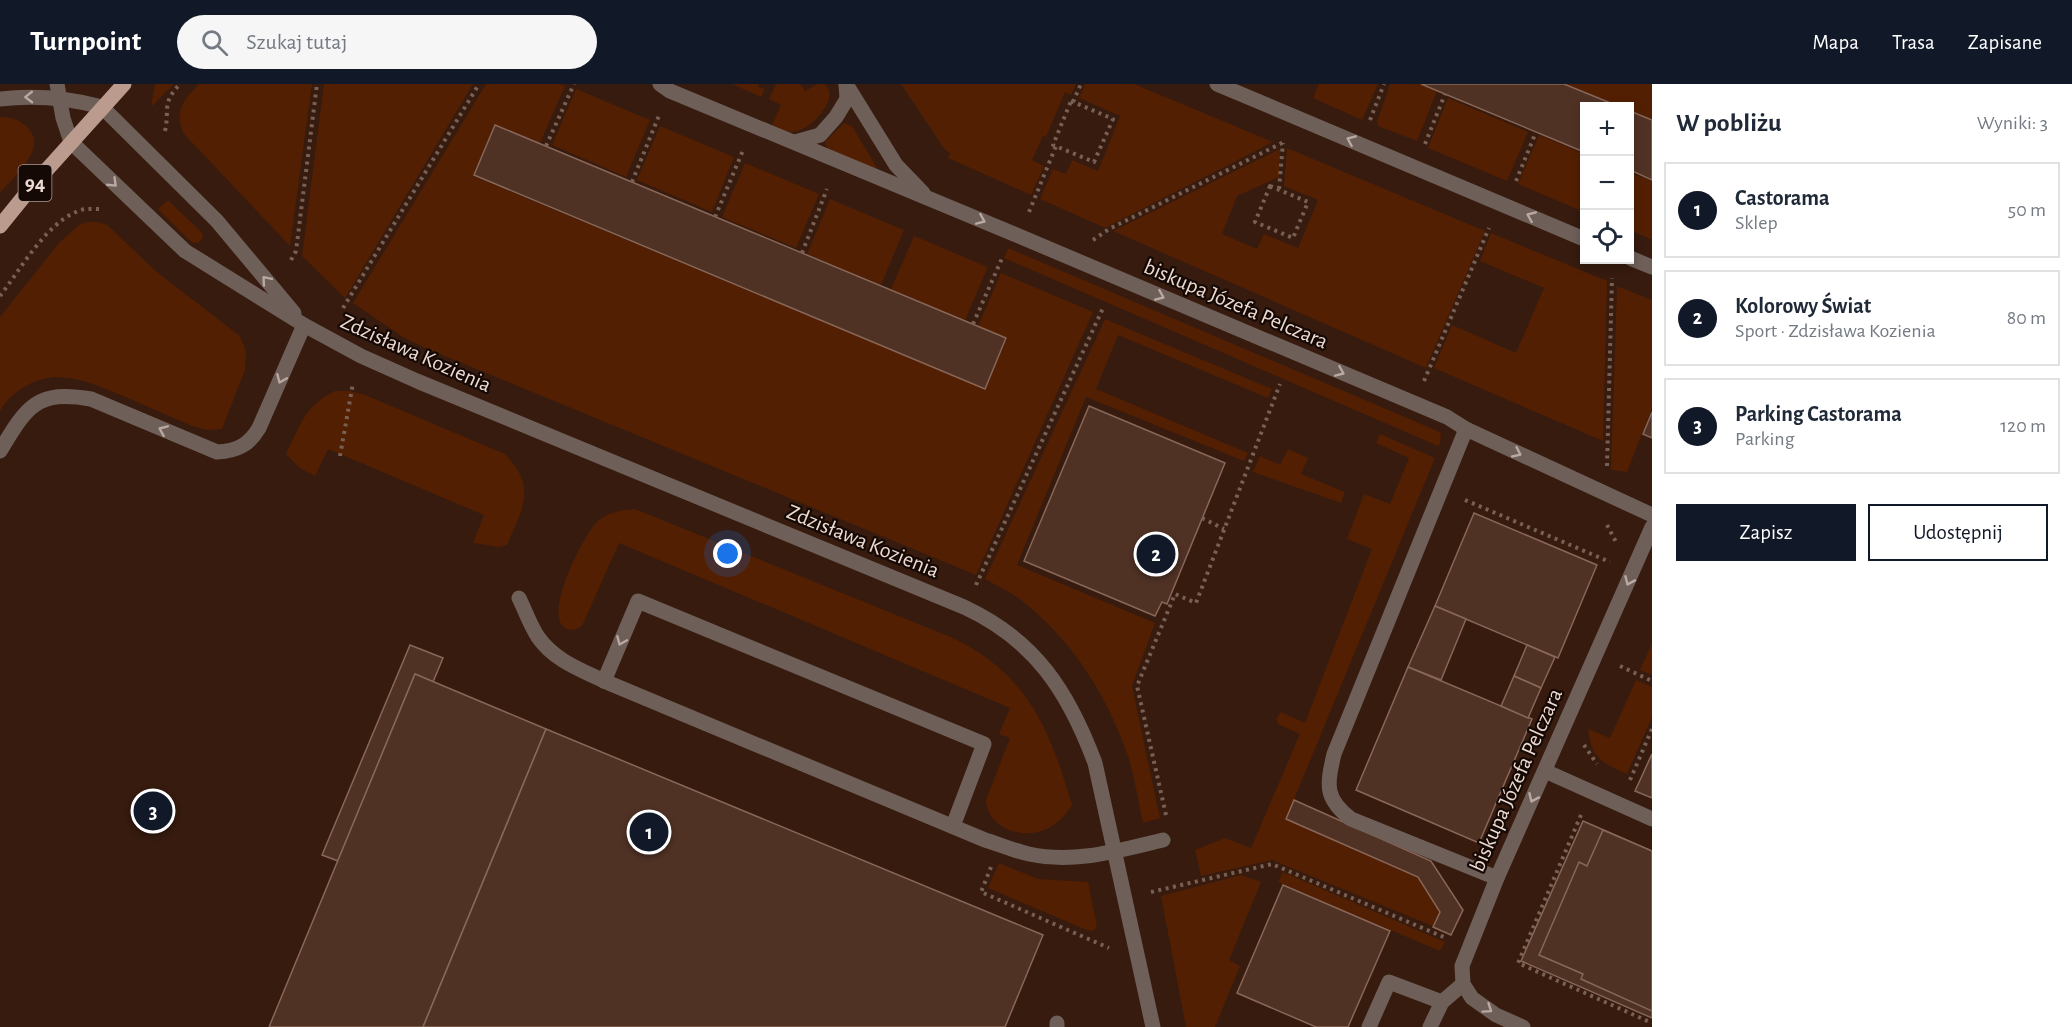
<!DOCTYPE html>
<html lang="pl">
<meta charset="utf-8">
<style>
body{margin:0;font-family:"Alegreya Sans",sans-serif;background:#f6f6f7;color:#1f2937}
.controls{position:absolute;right:18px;top:18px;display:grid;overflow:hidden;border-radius:0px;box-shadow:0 3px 9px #0003}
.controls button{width:54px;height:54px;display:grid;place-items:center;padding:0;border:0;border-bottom:2px solid #e0e1e3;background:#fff;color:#1f2937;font:30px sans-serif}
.you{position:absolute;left:728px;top:470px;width:21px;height:21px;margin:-15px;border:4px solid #fff;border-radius:50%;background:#1a73e8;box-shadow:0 0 0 9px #1a73e833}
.badge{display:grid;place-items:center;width:39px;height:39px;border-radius:50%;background:#111827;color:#fff;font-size:20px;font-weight:700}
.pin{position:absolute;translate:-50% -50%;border:3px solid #fff;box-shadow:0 2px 6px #0006}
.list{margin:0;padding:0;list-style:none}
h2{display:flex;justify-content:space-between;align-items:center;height:78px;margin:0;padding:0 24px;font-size:26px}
h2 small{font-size:20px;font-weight:400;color:#747a83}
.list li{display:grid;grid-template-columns:39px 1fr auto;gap:18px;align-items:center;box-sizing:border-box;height:96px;margin:0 12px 12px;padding:0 12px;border:2px solid #e0e1e3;border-radius:0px}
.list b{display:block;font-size:22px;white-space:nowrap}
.list p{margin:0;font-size:20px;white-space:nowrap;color:#747a83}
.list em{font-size:20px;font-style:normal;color:#747a83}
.actions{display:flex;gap:12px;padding:18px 24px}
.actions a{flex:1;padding:14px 0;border:2px solid #111827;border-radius:0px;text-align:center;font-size:21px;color:#111827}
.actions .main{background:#111827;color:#fff}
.icon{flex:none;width:33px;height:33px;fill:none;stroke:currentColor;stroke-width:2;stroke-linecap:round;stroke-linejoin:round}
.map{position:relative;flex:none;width:1652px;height:943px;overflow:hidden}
header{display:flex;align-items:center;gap:36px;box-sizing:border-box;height:84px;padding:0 30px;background:#111827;color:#fff}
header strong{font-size:28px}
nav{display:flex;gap:33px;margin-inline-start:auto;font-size:21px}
.search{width:420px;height:54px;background:#f6f6f7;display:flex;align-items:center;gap:15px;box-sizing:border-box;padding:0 21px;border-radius:33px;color:#747a83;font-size:22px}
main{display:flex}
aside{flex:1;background:#fff}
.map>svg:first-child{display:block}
.green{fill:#521f03}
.building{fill:#503225;stroke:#886758;stroke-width:1.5}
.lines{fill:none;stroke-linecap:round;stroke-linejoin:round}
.path{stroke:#786054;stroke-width:4;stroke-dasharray:3 4.5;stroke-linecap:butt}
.minor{stroke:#6e5f59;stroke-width:15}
.major{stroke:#ba9b8e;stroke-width:15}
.oneway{stroke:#baa9a2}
.labels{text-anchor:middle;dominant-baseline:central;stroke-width:4.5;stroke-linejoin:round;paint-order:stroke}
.shield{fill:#150905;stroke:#ac9b94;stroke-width:1.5}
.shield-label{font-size:21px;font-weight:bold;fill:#eddad2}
.street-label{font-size:22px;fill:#eddad2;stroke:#150905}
</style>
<header>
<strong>Turnpoint</strong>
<div class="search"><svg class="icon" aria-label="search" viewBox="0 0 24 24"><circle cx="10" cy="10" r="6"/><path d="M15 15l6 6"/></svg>Szukaj tutaj</div>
<nav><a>Mapa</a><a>Trasa</a><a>Zapisane</a></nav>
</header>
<main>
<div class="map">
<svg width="1652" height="943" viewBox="0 0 1652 943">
<rect width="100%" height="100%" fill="#361b0e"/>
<g class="green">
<path d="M155,0H174L151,23Z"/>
<path d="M199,0H312L290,162L184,50C173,28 184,15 199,0Z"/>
<path d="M324,0H473L345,214L302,172Z"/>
<path d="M486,0H560L565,2L540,59L494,41L473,92L985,305L1007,254L978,242L1001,189L1093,228L976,491L423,263L403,253L353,219Z"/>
<path d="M732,0H759L758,3L765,5L761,13Z"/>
<path d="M776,0H800L805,7L817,0H825C828,4 831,8 829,14C826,28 806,49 790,48C784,48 778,43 772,41L781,21L769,15Z"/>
<path d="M901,0H1076L1071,11L1065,8L1046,53L1043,52L1032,76L1044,82L1031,111L948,74L950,69L945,66Z"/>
<path d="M1085,0H1134L1273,58L1105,144L1040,115L1053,85L1066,90L1072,76L1098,87L1120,32L1079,14Z"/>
<path d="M1319,0H1378L1362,36L1313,14Z"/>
<path d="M1390,0H1420L1437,7L1417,57L1378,42L1377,38Z"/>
<path d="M1565,0H1652V36L1630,27V22H1619Z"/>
<path d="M576,5L650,36L626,93L552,61Z"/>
<path d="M1448,14L1528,48L1507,97L1428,64Z"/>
<path d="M0,33C11,33 18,35 26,42C50,63 14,93 0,109Z"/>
<path d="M844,39L852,42L877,84L874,85L829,65L825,60L826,57Z"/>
<path d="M660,42L734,73L712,128L637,96Z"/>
<path d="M1539,51L1584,70V128L1518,100Z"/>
<path d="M1287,64L1485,147L1426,284L1113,147L1280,65L1279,93L1237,112L1222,150L1257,165L1264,150L1298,164L1318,116L1284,102Z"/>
<path d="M745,79L819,110L796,164L722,133Z"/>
<path d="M1631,89L1652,97V156L1630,146V93Z"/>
<path d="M830,115L904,146L881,201L807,170Z"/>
<path d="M168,116L202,149L203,152L200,158L194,159L189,156L158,125Z"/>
<path d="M87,138H97L107,141L158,189L240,252L246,267L245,286L222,345L207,346L192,342C171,333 149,323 128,314C95,301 61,282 26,302C15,308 7,315 0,327V233L59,159L79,141Z"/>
<path d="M1491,149L1607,197L1603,357L1434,284L1452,241L1516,269L1544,204L1480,177Z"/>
<path d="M914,152L988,183L965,236L891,205Z"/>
<path d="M1008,164L1433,345L1441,349L1440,360L1438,362L1004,174Z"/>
<path d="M1617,202L1652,216V324L1627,388L1611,386Z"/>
<path d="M1105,235L1272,305L1268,314L1118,251L1096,305L1248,369L1244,377L1086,313L1017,481L1155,539L1132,602L1160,734L1143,739C1138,717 1135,694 1128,672C1106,609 1071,554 1017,513C1007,506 995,501 985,495Z"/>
<path d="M335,307H349L365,311L505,370C537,403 523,423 507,461L499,463L473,459L484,431L328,365L315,392L301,385L286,370C300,342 304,322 335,307Z"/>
<path d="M1380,350L1435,374L1286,735L1418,794L1439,828L1433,842L1272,776L1201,792L1195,766L1225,754L1251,764L1300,650L1278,640L1276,635L1281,628L1305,639L1372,465L1347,455L1364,410L1390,420L1409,374L1376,359Z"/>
<path d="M1288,365L1308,374L1301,390L1345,408L1341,419L1253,388L1260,372L1280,381Z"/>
<path d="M635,425L953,554C1028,590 1050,646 1072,721C1065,732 1057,741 1044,746C1021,756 987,743 986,716L1010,654L999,650L1010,624L619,459L582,542C576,545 571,548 565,544C543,531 584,448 599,436C609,428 623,426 635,425Z"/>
<path d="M1652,559V591L1640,586Z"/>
<path d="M1636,596L1652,603V633L1627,690C1602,679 1591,674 1588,645L1610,654Z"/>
<path d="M999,779L1038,795L1088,798L1097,842L1094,847L1087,846L988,804Z"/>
<path d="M1283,788L1445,858L1440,867L1278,798Z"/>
<path d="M1241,791L1261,798L1229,876L1240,882L1215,943H1186L1161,812Z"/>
</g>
<g class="building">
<path d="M1421,0H1564L1618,22H1584V68Z"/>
<path d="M1630,27L1652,36V96L1630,86Z"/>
<path d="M495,41L1006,254L985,305L474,91Z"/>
<path d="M1089,322L1225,379L1167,520L1162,518L1155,532L1024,477Z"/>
<path d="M1652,328V354L1643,350Z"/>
<path d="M1474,429L1597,481L1558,574L1435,522Z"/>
<path d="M1435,522L1466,535L1441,596L1408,583Z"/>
<path d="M410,561L443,574L433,598L415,590L338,777L322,771Z"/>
<path d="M1527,561L1555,573L1541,604L1514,592Z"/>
<path d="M1408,583L1532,635L1479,759L1356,706Z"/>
<path d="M415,590L546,645L423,943H269Z"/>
<path d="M1514,592L1541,604L1528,634L1501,622Z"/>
<path d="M546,645L1043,851L1005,943H423Z"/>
<path d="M1652,670V703L1640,698Z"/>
<path d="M1652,670V714L1635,707Z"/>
<path d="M1294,716L1431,777L1463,826L1451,851L1433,843L1440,828L1418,793L1286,735Z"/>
<path d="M1583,737L1652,767V934L1521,877Z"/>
<path d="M1603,746L1652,767V927L1581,895L1583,890L1539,871L1579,778L1587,782Z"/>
<path d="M1283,801L1390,847L1348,943H1316L1237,909Z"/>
</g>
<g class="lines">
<g class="path">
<path d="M1071,17L1113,35L1094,78L1053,61Z"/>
<path d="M1073,18L1081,0"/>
<path d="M1370,36L1384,0"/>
<path d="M165,47C170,25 161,20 180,0"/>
<path d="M1425,60L1445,10"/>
<path d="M546,62L574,0"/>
<path d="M1630,88V87"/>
<path d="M1516,97L1536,48"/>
<path d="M632,98L660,29"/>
<path d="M1270,102L1308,118L1293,154L1255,138Z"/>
<path d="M1279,105L1283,59"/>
<path d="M1029,128L1056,62"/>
<path d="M715,133L744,64"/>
<path d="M1093,156L1109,145L1286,57"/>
<path d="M802,169L827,105"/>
<path d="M291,176L296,167L317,0"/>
<path d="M0,212C20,186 45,141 76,128C83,124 91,125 99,125L101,123"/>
<path d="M343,224L479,0"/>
<path d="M973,240L1003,172"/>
<path d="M1424,297L1489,144"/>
<path d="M340,372L353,299"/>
<path d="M1607,382L1612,194"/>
<path d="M1465,416L1610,478"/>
<path d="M1202,434L1224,445"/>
<path d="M1607,441L1616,458"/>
<path d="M976,501L1103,224"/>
<path d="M1620,582L1652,597"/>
<path d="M1584,661L1597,680"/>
<path d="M1630,696L1652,645"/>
<path d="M1166,731L1137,602L1175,510L1196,519L1280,300"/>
<path d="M1581,731L1518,879L1652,939"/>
<path d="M991,783L981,808L1109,864"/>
<path d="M1151,808L1272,780L1446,854"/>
</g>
<g class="minor">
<path d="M57,0L63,34L71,58L185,167L304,241L361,272L417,297L964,523C1035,556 1068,607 1095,679L1153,943"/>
<path d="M660,0L670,7L1014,150L1447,333L1466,345L1652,431"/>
<path d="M846,0L896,81L923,109"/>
<path d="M1217,0L1584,155"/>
<path d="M0,15C36,11 68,14 102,23L217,137L294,229"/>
<path d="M795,58L820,51L836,33L847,15L846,0"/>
<path d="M1630,174L1652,183"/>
<path d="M1466,345L1334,670C1327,701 1324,714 1351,735L1497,794"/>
<path d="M0,367C26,324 36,305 91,315L217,368C237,367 249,361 259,344L304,241"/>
<path d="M519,514C525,526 530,541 538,553C554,576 579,585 604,597L985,756C999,760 1014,767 1029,770C1075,780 1120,766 1163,756"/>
<path d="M604,597L638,517L984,660L953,742"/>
<path d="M1545,687L1652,735"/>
<path d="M1057,939V943"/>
<path d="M1369,943L1389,898L1442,918"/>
<path d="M1430,943L1442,918L1463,900"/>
<path d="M1523,943L1496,931L1472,914L1463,900L1462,882L1497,794L1652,443"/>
</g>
<path class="major" d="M0,142L34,100L124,0"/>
</g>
<defs><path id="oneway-chevron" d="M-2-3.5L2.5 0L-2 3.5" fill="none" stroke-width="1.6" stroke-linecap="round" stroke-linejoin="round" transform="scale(1.5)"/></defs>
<g class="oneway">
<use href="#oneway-chevron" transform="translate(29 13) rotate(179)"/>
<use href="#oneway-chevron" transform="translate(1351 56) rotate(-157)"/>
<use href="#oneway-chevron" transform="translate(113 99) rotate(44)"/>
<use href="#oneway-chevron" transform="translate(1531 132) rotate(-157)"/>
<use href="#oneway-chevron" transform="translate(981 136) rotate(23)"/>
<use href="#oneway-chevron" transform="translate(266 196) rotate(-130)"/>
<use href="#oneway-chevron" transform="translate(1160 212) rotate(23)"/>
<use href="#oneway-chevron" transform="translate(1340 288) rotate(23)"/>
<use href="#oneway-chevron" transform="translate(281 295) rotate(113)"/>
<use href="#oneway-chevron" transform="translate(163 346) rotate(-157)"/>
<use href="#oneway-chevron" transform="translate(1517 369) rotate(25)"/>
<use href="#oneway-chevron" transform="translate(1629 497) rotate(114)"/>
<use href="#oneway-chevron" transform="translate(621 557) rotate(113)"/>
<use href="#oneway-chevron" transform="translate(1533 714) rotate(114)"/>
<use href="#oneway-chevron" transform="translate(1488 925) rotate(34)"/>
</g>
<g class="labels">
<rect class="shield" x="18.5" y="81" width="33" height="36" rx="4.5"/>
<g class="shield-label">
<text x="35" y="99">94</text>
</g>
<g class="street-label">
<text transform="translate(1236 220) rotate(23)">biskupa Józefa Pelczara</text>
<text transform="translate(416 269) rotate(24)">Zdzisława Kozienia</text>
<text transform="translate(863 457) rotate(22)">Zdzisława Kozienia</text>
<text transform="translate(1516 696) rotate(-66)">biskupa Józefa Pelczara</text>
</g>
</g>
</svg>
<div class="controls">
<button>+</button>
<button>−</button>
<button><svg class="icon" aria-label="locate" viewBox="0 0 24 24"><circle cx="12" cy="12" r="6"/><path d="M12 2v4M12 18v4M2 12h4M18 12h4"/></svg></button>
</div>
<div class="you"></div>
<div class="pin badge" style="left:649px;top:748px">1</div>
<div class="pin badge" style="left:1156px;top:470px">2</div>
<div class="pin badge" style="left:153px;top:727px">3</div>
</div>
<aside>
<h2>W pobliżu<small>Wyniki: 3</small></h2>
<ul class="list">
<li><span class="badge">1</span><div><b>Castorama</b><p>Sklep</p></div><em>50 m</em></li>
<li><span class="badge">2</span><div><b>Kolorowy Świat</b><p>Sport · Zdzisława Kozienia</p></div><em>80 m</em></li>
<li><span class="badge">3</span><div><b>Parking Castorama</b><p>Parking</p></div><em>120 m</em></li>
</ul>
<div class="actions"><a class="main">Zapisz</a><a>Udostępnij</a></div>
</aside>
</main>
